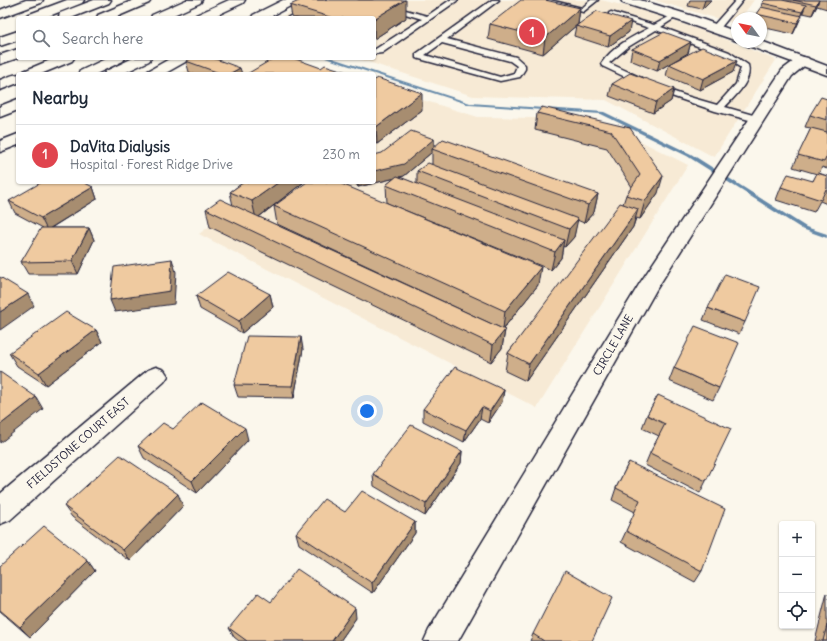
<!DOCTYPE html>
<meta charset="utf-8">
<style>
body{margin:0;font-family:Delius,sans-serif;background:#f2f2f3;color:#1f2937}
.controls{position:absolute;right:12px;bottom:12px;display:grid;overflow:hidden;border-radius:4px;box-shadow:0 1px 3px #0004}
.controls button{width:36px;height:36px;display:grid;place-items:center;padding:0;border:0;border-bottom:1px solid #e0e1e3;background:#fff;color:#1f2937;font:20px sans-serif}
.compass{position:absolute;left:731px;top:12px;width:36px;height:36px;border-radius:50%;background:#fff;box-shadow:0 1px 3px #0004;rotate:303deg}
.you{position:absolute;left:367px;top:411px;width:14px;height:14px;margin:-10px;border:3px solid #fff;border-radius:50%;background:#1a73e8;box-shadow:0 0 0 6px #1a73e833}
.badge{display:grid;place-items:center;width:26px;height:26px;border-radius:50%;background:#1f6fb2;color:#fff;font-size:13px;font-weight:700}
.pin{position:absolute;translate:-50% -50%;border:2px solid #fff;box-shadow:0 1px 4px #0006}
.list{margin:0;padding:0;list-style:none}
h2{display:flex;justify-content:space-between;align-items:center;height:52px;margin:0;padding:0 16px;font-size:17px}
h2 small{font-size:13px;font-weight:400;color:#747a83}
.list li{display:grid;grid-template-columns:26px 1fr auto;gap:12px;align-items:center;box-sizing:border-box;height:60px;padding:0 16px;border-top:1px solid #e0e1e3}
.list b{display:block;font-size:15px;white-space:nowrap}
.list p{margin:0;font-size:13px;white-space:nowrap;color:#747a83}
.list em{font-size:13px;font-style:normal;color:#747a83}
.icon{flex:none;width:22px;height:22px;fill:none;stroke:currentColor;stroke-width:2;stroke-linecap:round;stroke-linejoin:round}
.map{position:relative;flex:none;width:827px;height:641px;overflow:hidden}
.search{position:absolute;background:#fff;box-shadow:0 1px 3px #0004;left:16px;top:16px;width:360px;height:44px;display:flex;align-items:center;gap:10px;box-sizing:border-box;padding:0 14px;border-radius:4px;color:#747a83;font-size:15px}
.panel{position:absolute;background:#fff;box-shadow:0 1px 3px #0004;left:16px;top:72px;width:360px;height:112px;border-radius:4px}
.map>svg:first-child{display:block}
.built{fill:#f7ead5}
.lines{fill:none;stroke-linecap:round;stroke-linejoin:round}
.stream{fill:#6589a9;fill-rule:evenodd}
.lane-casing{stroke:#22223b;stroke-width:3}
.street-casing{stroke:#22223b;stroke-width:3}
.secondary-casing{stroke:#22223b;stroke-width:3}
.highway-casing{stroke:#22223b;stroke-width:3}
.lane{fill:#fbf7ec;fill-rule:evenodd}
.street{fill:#fbf7ec;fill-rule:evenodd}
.secondary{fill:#fbf7ec;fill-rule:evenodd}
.highway{fill:#fbf7ec;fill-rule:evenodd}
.wall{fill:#ceae8a;stroke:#22223b;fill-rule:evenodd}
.shaded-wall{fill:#a78d70;stroke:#22223b}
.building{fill:#efcaa0;stroke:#22223b}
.labels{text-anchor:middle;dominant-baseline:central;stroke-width:4;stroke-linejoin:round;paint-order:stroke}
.street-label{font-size:11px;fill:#22223b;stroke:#fbf7ec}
</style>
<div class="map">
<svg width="827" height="641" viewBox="0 0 827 641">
<rect width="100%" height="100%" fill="#fbf7ec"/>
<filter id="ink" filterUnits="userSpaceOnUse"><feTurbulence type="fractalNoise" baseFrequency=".025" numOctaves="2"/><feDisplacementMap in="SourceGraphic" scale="8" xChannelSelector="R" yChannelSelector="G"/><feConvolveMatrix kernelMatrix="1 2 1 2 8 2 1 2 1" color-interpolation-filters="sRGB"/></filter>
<g filter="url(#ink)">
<g class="built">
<path d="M312,0H601L638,9L715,35L776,60L714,157L606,100L473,96L356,58H374V18H279Z"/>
<path d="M654,0H754L741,18H737L736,24Z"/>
<path d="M210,58H282L336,74H180Z"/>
<path d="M374,85L478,117L597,119L688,165L537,408L199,234L269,182H374Z"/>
</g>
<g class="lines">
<path class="stream" d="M325,58H332L470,103L604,112L691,154L806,227L827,234V238L802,229L687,156L601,114L470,105Z"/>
<g class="lane-casing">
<g id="lane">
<path d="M318,0H326L296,18H287Z"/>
<path d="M359,0H370L427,16L450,0H458L382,53L374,54V50L422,19Z"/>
<path d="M492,0H499L447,39L516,57L525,65V69L520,77L500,81L416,58V54ZM442,43L510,61L517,66L514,73L500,77L425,55Z"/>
<path d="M538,0H550L582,8L591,0H598L583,12Z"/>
<path d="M736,0H743L718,31H712V27Z"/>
<path d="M611,12L654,25L674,14H678V16L661,27L729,52L748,65C753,81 734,97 725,107L760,117L761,119L760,121L757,122L715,111L654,90L653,88L657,86L686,96L717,105L736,84L741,68L723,56L656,30L628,47L609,63L644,79V83H638L602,66L601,64C612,47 632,37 649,28L609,15V13Z"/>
</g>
</g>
<g class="street-casing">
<g id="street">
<path d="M803,57L808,58L810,61L792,76L656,290L458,641H424L429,630L640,283L782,70L798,58Z"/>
<path d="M156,367L164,370L168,376L164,382L10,520L0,524V494L148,370Z"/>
</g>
</g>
<g class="secondary-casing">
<g id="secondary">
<path d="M26,0H43L41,3L0,18V10Z"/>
<path d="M283,0H298L296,3L268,18H252L253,15Z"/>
<path d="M621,0H640L693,16L737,32V41L683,22L623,3Z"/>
<path d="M761,41L827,66V75L746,45L744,42Z"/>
<path d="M171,58H189L187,61L164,74H146L148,71Z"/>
<path d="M18,134V145L0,152V141Z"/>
</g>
</g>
<g class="highway-casing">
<g id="highway">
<path d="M67,0H84L82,3L44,18H26L27,15Z"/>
<path d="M94,0H111L109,3L71,18H60L59,16L60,13Z"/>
<path d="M134,0H151L149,3L114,18H97L98,15Z"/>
<path d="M186,0H202L200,3L167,18H151L152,15Z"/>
<path d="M229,0H245L243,3L211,18H195L196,15Z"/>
<path d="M18,31V40L0,46V37Z"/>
<path d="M18,49V58L0,64V55Z"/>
<path d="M55,58H74L72,61L41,74H22L24,71Z"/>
<path d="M107,58H125L123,61L96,74H78L80,71Z"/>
<path d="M133,58H151L149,61L122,74H104L106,71Z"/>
<path d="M18,74V83L0,90V80C6,78 13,74 20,74Z"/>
<path d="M18,99V110L0,117V106Z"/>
</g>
</g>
<use href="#lane" class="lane"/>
<use href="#street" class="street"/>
<use href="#secondary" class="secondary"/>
<use href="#highway" class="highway"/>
</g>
<g class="wall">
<path d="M690,0H711L702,9L688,6Z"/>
<path d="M765,0H827V9L817,6L812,15L803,13L797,26L793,34L761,27V18H754L756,14L761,8L762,3Z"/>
<path d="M290,5L406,18L374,39V18H292Z"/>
<path d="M580,8L578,24L543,54L488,39L490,24Z"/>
<path d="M576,26L629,32L608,47L574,36Z"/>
<path d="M691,42L688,53L657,71L630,60L632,49Z"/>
<path d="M186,61L242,74H193L189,72Z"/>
<path d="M669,64L733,72L700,90L666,76Z"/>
<path d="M374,80L422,110L377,144L374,143Z"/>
<path d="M612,84L674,89L671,101L653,113L609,96Z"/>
<path d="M827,99V169L822,167L819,173L827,176V204L820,201L814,212L776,200L781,187L813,181L817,174L793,167L811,128L805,127L810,115Z"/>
<path d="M537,113L630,128L658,193L640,219L636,218L633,227L526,381L505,371L508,353L623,204L626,195L632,187L607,148L535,130Z"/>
<path d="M434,139V148L598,194L594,212L584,223L577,220L574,237L565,247L563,246L561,258L551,270L387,203L386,185L395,178L358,187L355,182H374L382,153ZM432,152V164L417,171V184L399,177L404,176Z"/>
<path d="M244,182H304L259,217L500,328L277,224L274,206L538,285L503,329L505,330L502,348L491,362L210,227L206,209L233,206L230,192Z"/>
<path d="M93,187L97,199L51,228H89L94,240L78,274H28L21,262L43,228L15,213L9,201Z"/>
<path d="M270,294L273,307L242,333L200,309L196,296Z"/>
<path d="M708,308L745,322L739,334L703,320Z"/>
<path d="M96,330L102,342L46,385L17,366L9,353Z"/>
<path d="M303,349L294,398L238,397L234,385Z"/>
<path d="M674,368L719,388L713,400L669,381Z"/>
<path d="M504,390L502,402L488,423L480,419L464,442L423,421V409Z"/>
<path d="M658,395L706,481L700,493L645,465L650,453L659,436L642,428L647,415Z"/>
<path d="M173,429L248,440L197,493L144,458L138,446Z"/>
<path d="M462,451L461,463L425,516L374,486L373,474Z"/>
<path d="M629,462L702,571L695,582L621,542L635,512L612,500L616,488Z"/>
<path d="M64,506H183L130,561L72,517Z"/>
<path d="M345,512L415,522V533L373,593L299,544L296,533Z"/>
<path d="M88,561L95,571L30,637L0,611V566Z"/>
<path d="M827,593V641H815Z"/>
<path d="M271,602L356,618L340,641H239L234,637L229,628Z"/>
<path d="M533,634L592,641H530Z"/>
</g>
<g class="shaded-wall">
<path d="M405,0H406V18L374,39V19Z"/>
<path d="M705,0H711L702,9Z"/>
<path d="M819,0L816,8L812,15L816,5Z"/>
<path d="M806,5L797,26L793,34L802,12Z"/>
<path d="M580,8L578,24L543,54L545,38Z"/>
<path d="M631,21L629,32L608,47L610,36Z"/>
<path d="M691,42L688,53L657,71L660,60Z"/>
<path d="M737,61L733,72L700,90L703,79Z"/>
<path d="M240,68L242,74H229Z"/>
<path d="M674,89L671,101L653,113L656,102Z"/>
<path d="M422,93V110L377,144L376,127Z"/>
<path d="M434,139V149H432V152L404,176L358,187V182H374V171Z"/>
<path d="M663,176L658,193L640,219L645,201Z"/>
<path d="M279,182H304L256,219L252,201Z"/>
<path d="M93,187L97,199L47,230L41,218Z"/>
<path d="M598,194L594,212L584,223L588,205Z"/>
<path d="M638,209L633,227L526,381L529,364Z"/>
<path d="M578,219L574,237L565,247L569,229Z"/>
<path d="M89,228L94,240L78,274L72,261Z"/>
<path d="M564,240L561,258L551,270L555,252Z"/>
<path d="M172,259L176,272L174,304L115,312L110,300Z"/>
<path d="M541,267L538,285L503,329L505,311Z"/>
<path d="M28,294L34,306L0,330V312Z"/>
<path d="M270,294L273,307L242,333L239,321Z"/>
<path d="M96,330L102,342L46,385L39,373Z"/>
<path d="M505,330L502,348L491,362L493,345Z"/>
<path d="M301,337L303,349L294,398L292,386Z"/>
<path d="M504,390L502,402L488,423L490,411Z"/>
<path d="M36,397L43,409L0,443V425Z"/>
<path d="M482,407L480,419L464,442L466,430Z"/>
<path d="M245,428L248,440L197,493L192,481Z"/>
<path d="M462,451L461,463L425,516L426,504Z"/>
<path d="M178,494L183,506L130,561L123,550Z"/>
<path d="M415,522V533L373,593L372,583Z"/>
<path d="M88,561L95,571L30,637L20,627Z"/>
<path d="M355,608L356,618L340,641H332Z"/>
</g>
<g class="building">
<path d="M301,0H405L374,19V18H333L290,5Z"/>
<path d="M521,0H545L580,8L545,38L490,24Z"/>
<path d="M765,0H782L806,5L802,12L762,3Z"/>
<path d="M793,0H819L816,5Z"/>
<path d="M761,7L802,16L797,23L756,14Z"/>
<path d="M597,11L631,21L610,36L576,26Z"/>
<path d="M664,32L691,42L660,60L632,49Z"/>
<path d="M702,47L737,61L703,79L669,64Z"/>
<path d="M192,58H213L240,68L229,74H222L186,61Z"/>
<path d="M274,58H293L321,68L325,65L353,74H247Z"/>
<path d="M630,73L674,89L656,102L612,84Z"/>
<path d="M377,78L422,93L376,127L374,126V80Z"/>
<path d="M821,97L827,99V120L810,115Z"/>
<path d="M542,107L630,128L663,176L645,201L626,195L640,175L611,131L537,113Z"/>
<path d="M811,128L827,132V156L824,162L798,155Z"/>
<path d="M411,131L434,139L404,164L374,171V155L382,153Z"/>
<path d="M443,139L598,194L588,205L432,149Z"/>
<path d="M428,163L578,219L569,229L417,171Z"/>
<path d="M817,173L827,176V189H826L821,200L781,187L788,174L813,181Z"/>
<path d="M397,176L564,240L555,252L386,185Z"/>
<path d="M42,182H83L93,187L41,218L9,201Z"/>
<path d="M244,182H279L252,201L230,192Z"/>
<path d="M307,182H337L541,267L505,311L274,206Z"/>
<path d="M220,199L505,330L493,345L206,209Z"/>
<path d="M620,203L638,209L529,364L508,353Z"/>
<path d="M41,228H89L72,261L21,262Z"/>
<path d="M172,259L170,291L110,300L114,267Z"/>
<path d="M228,272L270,294L239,321L196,296Z"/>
<path d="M725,274L760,287L745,322L708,308Z"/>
<path d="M0,277L28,294L0,312Z"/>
<path d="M66,312L96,330L39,373L9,353Z"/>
<path d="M695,326L739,343L719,388L674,368Z"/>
<path d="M247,336L301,337L292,386L234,385Z"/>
<path d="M455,367L504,390L490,411L482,407L466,430L423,409Z"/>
<path d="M0,372L36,397L0,425Z"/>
<path d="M658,395L731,429L706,481L650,453L665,424L647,415Z"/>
<path d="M202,402L245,428L192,481L138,446L163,423L173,429Z"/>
<path d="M411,425L462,451L426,504L373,474Z"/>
<path d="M120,455L178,494L123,550L64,506Z"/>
<path d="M629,462L725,509L702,571L626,531L640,500L616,488Z"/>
<path d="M362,491L415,522L372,583L296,533L324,499L345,512Z"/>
<path d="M44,526L88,561L20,627L0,610V566Z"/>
<path d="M297,569L355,608L332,641H247L229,628L258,593L271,602Z"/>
<path d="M565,571L612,598L592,641H544L533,634Z"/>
<path d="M827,625V641H823Z"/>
</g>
</g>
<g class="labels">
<g class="street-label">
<text transform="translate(613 345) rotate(-60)">CIRCLE LANE</text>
<text transform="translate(78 443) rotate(-41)">FIELDSTONE COURT EAST</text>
</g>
</g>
</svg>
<div class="controls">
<button>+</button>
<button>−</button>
<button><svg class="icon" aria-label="locate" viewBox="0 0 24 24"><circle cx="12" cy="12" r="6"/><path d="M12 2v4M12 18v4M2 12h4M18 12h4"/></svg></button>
</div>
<svg class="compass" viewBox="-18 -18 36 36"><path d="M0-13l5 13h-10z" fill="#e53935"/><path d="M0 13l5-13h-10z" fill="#747a83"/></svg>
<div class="you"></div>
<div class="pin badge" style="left:532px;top:32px;background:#e0444e">1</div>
<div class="search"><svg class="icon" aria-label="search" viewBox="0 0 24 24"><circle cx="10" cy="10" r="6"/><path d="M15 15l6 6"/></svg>Search here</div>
<section class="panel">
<h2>Nearby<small></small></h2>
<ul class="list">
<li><span class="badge" style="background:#e0444e">1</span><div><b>DaVita Dialysis</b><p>Hospital · Forest Ridge Drive</p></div><em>230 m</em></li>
</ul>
</section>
</div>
